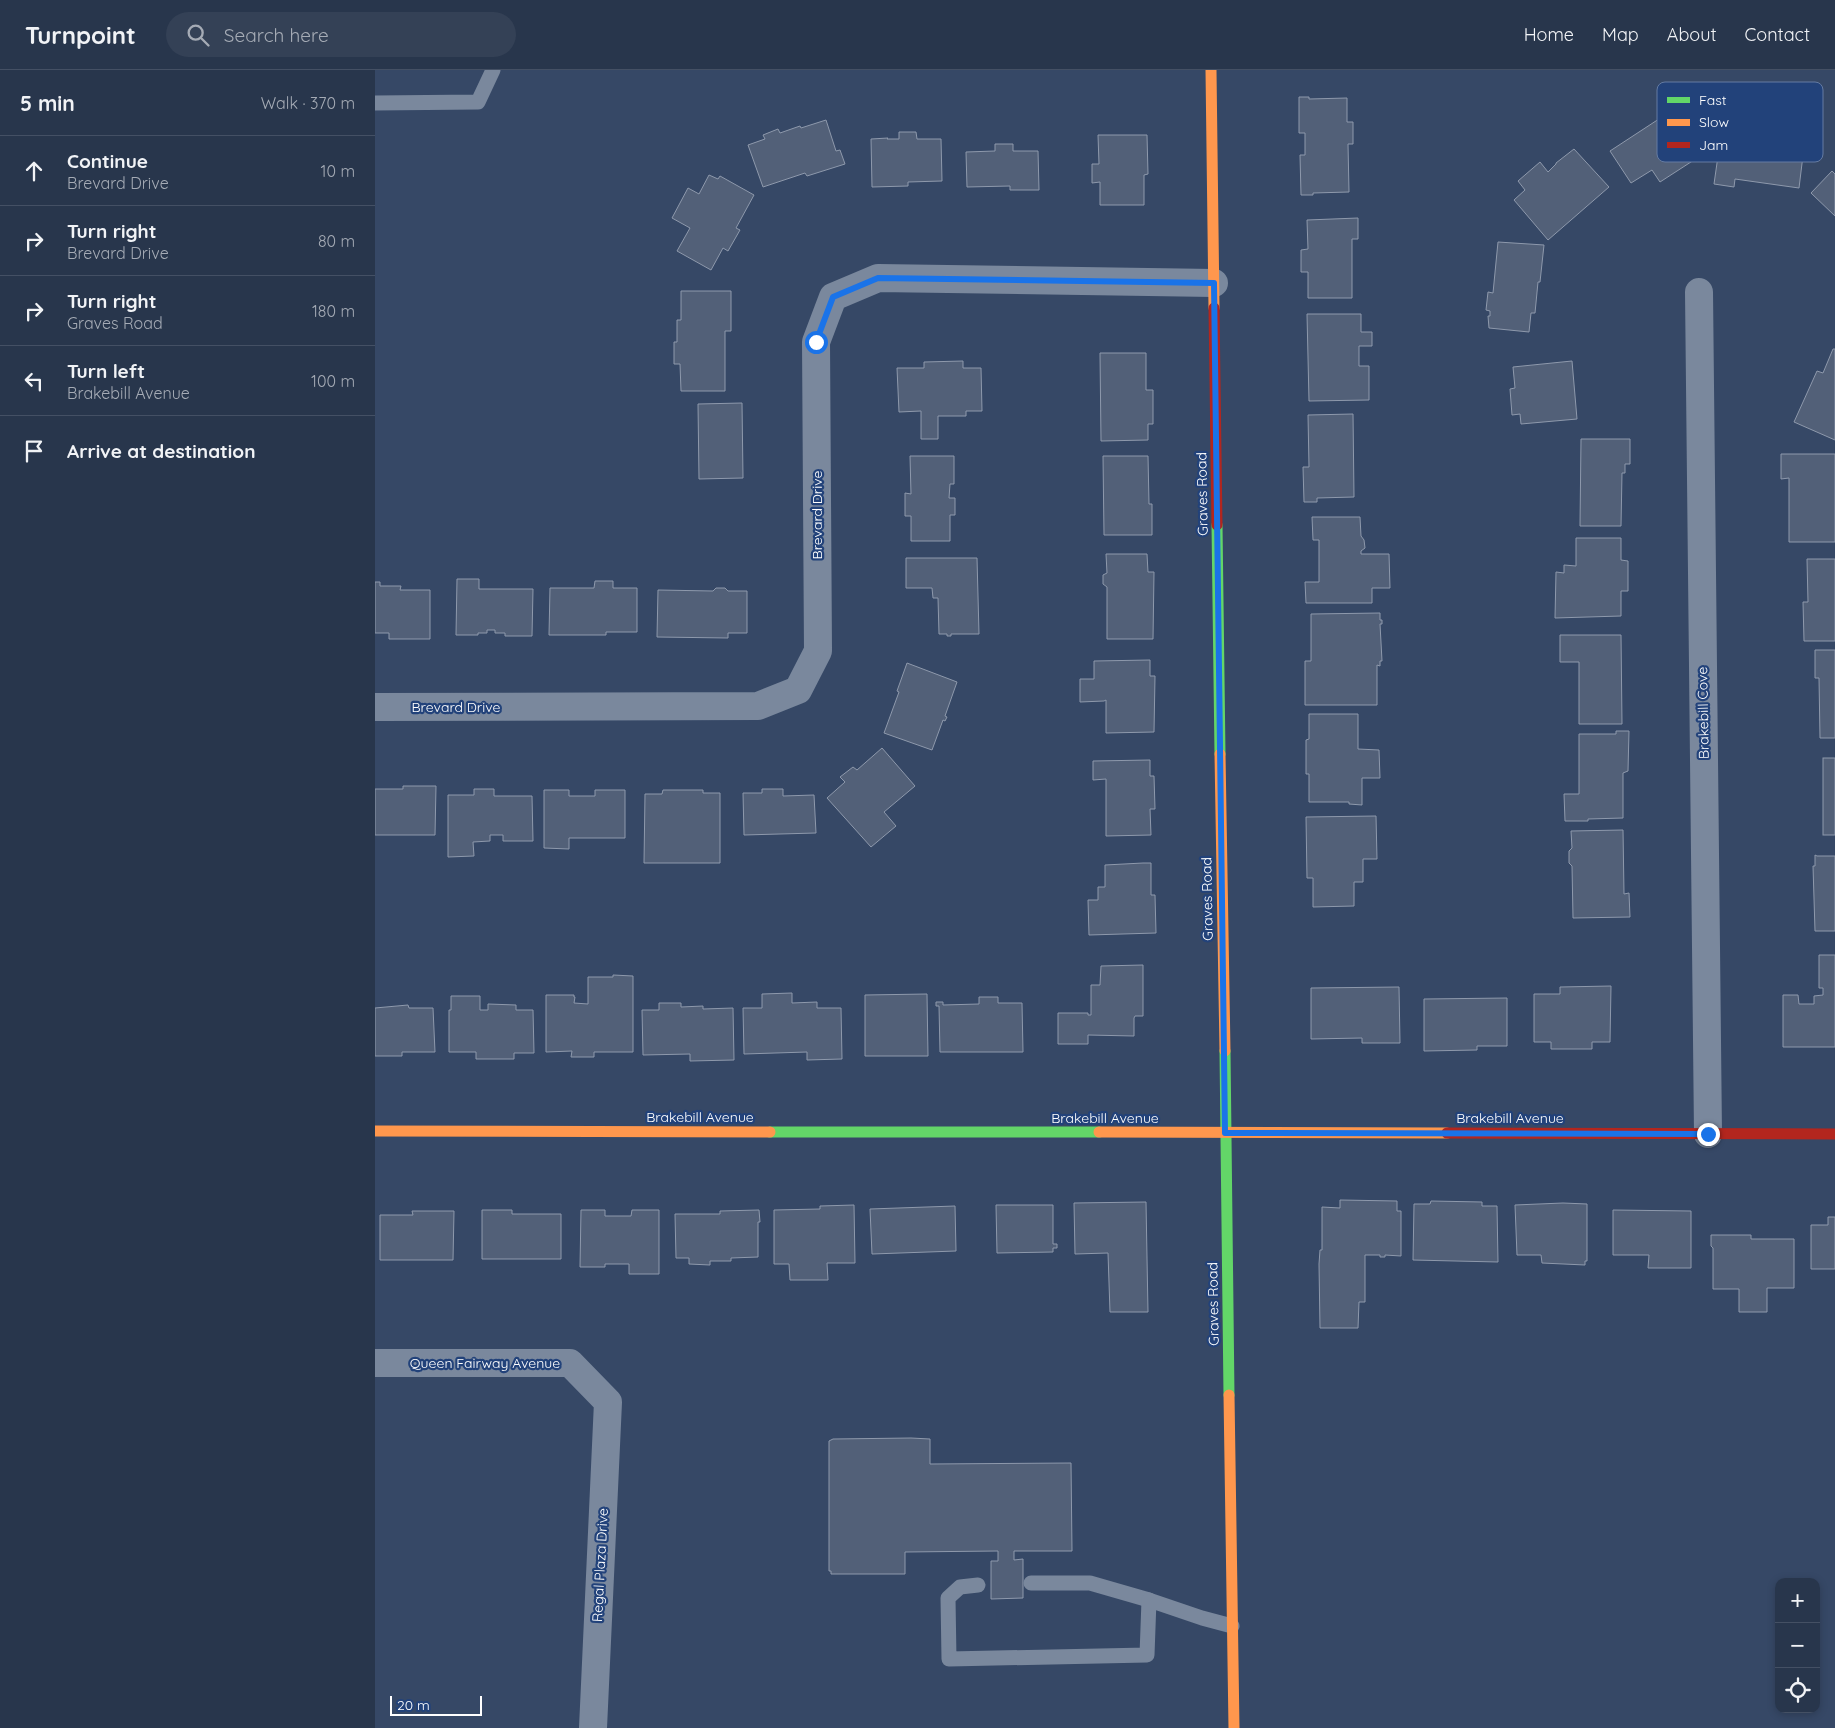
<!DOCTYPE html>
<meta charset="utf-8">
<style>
body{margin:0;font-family:Quicksand,sans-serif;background:#344156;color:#f1f3f6}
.controls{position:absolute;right:15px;bottom:15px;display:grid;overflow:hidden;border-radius:10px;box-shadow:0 2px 8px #0003}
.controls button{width:45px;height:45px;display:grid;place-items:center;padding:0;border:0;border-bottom:1px solid #445064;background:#28364c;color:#f1f3f6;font:25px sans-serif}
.scale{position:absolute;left:15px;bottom:12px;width:92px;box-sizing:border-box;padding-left:5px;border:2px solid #fff;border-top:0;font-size:14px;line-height:18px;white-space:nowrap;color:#fff;-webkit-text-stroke:4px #22427a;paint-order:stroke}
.stop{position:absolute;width:15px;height:15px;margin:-11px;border:4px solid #1a73e8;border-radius:50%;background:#fff}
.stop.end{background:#1a73e8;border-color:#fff;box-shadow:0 1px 5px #0008}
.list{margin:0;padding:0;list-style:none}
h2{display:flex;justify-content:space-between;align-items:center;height:65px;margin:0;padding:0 20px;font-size:21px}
h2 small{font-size:16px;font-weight:400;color:#a5abb5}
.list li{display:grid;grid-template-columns:32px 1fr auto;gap:15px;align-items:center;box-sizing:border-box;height:70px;padding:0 20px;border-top:1px solid #445064}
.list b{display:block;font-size:19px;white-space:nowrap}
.list p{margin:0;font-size:16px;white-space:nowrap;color:#a5abb5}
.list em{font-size:16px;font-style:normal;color:#a5abb5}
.icon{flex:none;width:28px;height:28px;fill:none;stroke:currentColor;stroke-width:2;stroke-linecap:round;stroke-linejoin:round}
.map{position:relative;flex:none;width:1460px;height:1658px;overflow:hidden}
header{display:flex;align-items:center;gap:30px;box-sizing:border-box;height:70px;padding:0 25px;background:#28364c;border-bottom:1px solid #445064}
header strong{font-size:24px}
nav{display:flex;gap:28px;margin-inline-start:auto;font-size:18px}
.search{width:350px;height:45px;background:#344156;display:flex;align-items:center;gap:12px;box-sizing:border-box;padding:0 18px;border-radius:28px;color:#a5abb5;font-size:19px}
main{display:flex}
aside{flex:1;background:#28364c}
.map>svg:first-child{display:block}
.building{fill:#526078;stroke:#8e99ac}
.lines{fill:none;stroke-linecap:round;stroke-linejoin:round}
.lane{stroke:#7a889d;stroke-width:15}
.street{stroke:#7a889d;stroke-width:28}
.fast{stroke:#63d668;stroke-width:11}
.slow{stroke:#ff974d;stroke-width:11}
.jam{stroke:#b3261e;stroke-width:11}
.route{stroke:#1a73e8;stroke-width:6}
.labels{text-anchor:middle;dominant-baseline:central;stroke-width:4.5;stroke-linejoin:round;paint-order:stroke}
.street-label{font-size:14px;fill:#fff;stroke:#22427a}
.key{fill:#22427a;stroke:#647ba2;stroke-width:1}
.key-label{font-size:14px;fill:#fff}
</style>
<header>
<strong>Turnpoint</strong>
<div class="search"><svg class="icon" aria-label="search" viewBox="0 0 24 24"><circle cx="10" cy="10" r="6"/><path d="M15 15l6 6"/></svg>Search here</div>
<nav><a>Home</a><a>Map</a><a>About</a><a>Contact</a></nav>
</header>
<main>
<aside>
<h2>5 min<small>Walk · 370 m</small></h2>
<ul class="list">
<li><svg class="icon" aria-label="ahead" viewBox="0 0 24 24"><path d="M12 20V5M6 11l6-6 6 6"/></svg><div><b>Continue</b><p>Brevard Drive</p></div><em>10 m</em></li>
<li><svg class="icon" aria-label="right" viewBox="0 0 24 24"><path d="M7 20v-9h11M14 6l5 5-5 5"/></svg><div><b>Turn right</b><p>Brevard Drive</p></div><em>80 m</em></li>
<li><svg class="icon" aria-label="right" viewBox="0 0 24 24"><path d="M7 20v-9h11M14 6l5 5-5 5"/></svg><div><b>Turn right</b><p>Graves Road</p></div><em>180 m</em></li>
<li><svg class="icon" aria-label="left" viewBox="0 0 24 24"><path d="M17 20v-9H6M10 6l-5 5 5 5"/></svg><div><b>Turn left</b><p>Brakebill Avenue</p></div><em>100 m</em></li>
<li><svg class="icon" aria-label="arrive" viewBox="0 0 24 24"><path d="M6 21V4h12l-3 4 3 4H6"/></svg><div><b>Arrive at destination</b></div></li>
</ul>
</aside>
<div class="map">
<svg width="1460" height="1658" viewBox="0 0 1460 1658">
<rect width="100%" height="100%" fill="#364866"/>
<g class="building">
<path d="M924,27H934V29L972,28V52H978V74H973L974,122L938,123V125H926L925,85H930V63H924Z"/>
<path d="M1290,45L1319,90L1285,112L1277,100L1256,113L1235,81Z"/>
<path d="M451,50L461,81L465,80L470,94L432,106L430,103L388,117L373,75L390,69L388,65L403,59L405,63L425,56L426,58Z"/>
<path d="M1347,58L1395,64L1396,58L1414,61L1413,67L1430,69L1424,118L1360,109L1359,117L1339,114Z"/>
<path d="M524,62H541L542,69H566L567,111L533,112V116L497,117L496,69L513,68L512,69H524Z"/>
<path d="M723,65H772L773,104L769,105V135H725V112L717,113V94H724Z"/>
<path d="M620,74H638V81H663L664,120H635V116L592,117L591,82L620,81Z"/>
<path d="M1199,79L1234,117L1173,170L1139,130L1150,120L1143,111L1165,92L1173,102L1181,94V93Z"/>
<path d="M1457,101L1460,104V146L1436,123Z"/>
<path d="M334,105L343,109L345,106L379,125L361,158L365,160L353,181L348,178L336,200L302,181L315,158L297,148L313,118L324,124Z"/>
<path d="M983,148V169H977V228H933V202H926V180L933,179L932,150Z"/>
<path d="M1123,172L1169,175L1165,212H1163L1160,243H1156L1154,262L1114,258L1113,246H1115V241L1111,240L1113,222L1118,223Z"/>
<path d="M306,221H356V261H350V321H306L305,294H299V272H302V250H306Z"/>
<path d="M932,244H986V262H997V276H984V296H994V330L934,331Z"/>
<path d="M1458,279H1460V370L1419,352L1442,301L1448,303Z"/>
<path d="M725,283H771V320H778V354H773V370L726,371Z"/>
<path d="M588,291V298H606L607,341H591V346H563V369H546V341L524,342L522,298H549V292Z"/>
<path d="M1197,291L1202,349L1146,354L1145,344L1137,345L1135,319L1140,318L1138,297Z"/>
<path d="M367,333L368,408L324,409L323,334Z"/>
<path d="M978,344L979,427L942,428V432H929L928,397H934L933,345Z"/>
<path d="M1206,369H1255V394H1250V403H1247L1246,456H1205Z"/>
<path d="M1406,384H1460V472H1414V408L1406,409Z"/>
<path d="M535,386H579V414H575L574,428H580V445H575V471H536V446H530V423L536,424Z"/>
<path d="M728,386H773L774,434H777V465H729Z"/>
<path d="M937,447H985L986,466L989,470L990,478L986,481V484H1014L1015,518H997V533H931L930,512H944V470H938Z"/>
<path d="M1201,468H1246V490L1253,491V521H1246V546L1180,548L1181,502L1189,503V495L1201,496Z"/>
<path d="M731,484H772L773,502H779L778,569H732V517L728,514V505L732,503Z"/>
<path d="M531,488H602L604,564H576V566H572V564H564L563,528H558L557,518H531Z"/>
<path d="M1432,489H1460V571H1429L1428,532H1433Z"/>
<path d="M82,509H104V519H158L157,566H130V563H120V560H112V563H103V565H81Z"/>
<path d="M220,511H238V518H262V562H231V565H174L175,518H219Z"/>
<path d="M0,512H5V516H26L25,520H55V569H14V563H0Z"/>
<path d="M341,518H350L353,521H372V563H353V568L282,567L283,520L338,521Z"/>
<path d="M1005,543V550H1007V554H1005L1007,591H1005V596L1002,595V635H930V591H936V544Z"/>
<path d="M1185,565H1246L1247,654H1204V592H1185Z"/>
<path d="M1440,580H1460V668H1445L1444,608H1440Z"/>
<path d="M775,590V606H780L779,662L731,663V630L729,631L705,632V609H719V591Z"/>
<path d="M532,593L582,612L570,646L572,647L570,651L568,650L557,680L509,663L524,622L522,621Z"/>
<path d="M934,644H983V679L1004,680L1005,708H987V735L974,734V732H934V704H931V670L934,669Z"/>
<path d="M1241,661H1254L1253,701L1248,703V748L1213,749V751H1190L1189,724H1204V664H1241Z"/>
<path d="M507,678L540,716L509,742L521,756L496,777L452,728L470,712L465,707L478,697L482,700Z"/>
<rect x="1448" y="688" width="12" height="77"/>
<path d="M775,690V706H779L780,739H775L776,765L731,766V709L718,710V691Z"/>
<path d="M28,716H61L60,765H0V719H28Z"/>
<path d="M99,719H119V726H157L158,771H128V765H115V771L98,772L99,786L73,787V725H99Z"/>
<path d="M387,719H408V726L439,725L441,763L369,765L368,723H387Z"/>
<path d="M169,720H194V726H220V720H250V768H194V779L169,778Z"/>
<path d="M288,720H328V723H345V793H269L270,724H287Z"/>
<path d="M1001,746L1002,789H988V812H979V836L938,837V808H932L931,747Z"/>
<path d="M1248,760L1249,824L1254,823L1255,847L1198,848L1197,796L1194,793V781L1197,778L1196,761Z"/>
<path d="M1440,785L1442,786H1460V861H1440L1438,796H1440Z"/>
<path d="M768,793H776V825H780L781,863L714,865L713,830H723V817H730V795Z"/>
<path d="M1444,885H1460V977H1408V925H1423L1424,934H1439V926L1448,925V918H1444Z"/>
<path d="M768,895V946H760L759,948V966L713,965V974H683V943H713V945H716V915H725L726,896Z"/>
<path d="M238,905L258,906V982H219V987H196L197,981L171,982V925H199V927H200L199,933L213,934V907H238Z"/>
<path d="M1236,916L1235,972H1217V979H1176V972H1159V924H1185V917Z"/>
<path d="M1024,917L1025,973H987V968L936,969V918Z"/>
<path d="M417,923V933L442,932V938H466L467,989L432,990V982L369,984L368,938H387V924Z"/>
<path d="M552,924L553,986H490V925Z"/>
<path d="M76,926H105V940H113V934L141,935V940H158L159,983H139V989H101V982H74V940H76Z"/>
<path d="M604,927H623V933H647L648,982H565L564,936H561V932H568V935L604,934Z"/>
<path d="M1132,928V976H1102V980L1049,981V929Z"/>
<path d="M284,933H306V937L328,936V939L358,938L359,990L315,991V984L268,985L267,940H284Z"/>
<path d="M33,935L34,938H58L60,982H27V986H0V938Z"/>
<path d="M965,1130L1022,1131V1141H1026V1186L1010,1185V1187H1005V1185H990V1232H984L983,1258H945L944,1194L945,1180H947V1137L965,1138Z"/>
<path d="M1056,1131L1107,1132V1136H1122L1123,1192L1038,1190L1039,1134H1055Z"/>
<path d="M771,1132L773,1242H735L733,1183L700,1184L699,1133Z"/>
<path d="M1188,1133L1212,1134V1191H1210V1195L1167,1193L1166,1185H1142L1140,1135Z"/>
<path d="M479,1135L480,1193H452L453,1210H415L414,1194H399V1140L445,1139V1136Z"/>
<path d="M621,1135H678V1174H682V1178H678V1182L622,1183Z"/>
<path d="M580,1136L581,1181L497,1184L495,1139Z"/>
<path d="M107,1140H137V1144H186V1189H107Z"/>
<path d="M206,1140H230V1146H256L257,1140H284V1204H254V1194H230V1197H205Z"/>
<path d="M384,1140L385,1152H383V1187L356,1188V1191H335V1195L314,1194V1188H301L300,1144H345V1141Z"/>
<path d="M1238,1140L1316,1141V1198H1273L1274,1185H1238Z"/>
<path d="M37,1141H79L78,1190H5V1145H38Z"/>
<path d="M1453,1147H1460V1199H1436V1155H1453Z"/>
<path d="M1336,1165H1376V1169H1419V1218H1392V1242H1364V1219H1338V1178L1336,1176Z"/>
<path d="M536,1368L555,1369V1394L696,1393L697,1481H639V1490L648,1489V1528L616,1529V1491H623V1481L530,1482V1504H456V1501H454V1371L458,1369Z"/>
</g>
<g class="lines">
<g class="lane">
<path d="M0,33L103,32L118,0"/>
<path d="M656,1513H715L774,1530"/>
<path d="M603,1515L585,1517L573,1528L574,1589L772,1585L774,1530L827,1548L857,1556"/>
</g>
<g class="street">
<path d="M1324,222L1333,1064"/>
<path d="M0,637L383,636L423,620L443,581L441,272L458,227L503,208L839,213"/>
<path d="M0,1293H195L233,1332L218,1658"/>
</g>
<g class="fast">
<path d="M842,455L845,684"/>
<path d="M850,981L854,1325"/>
<path d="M395,1062H724"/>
</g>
<g class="slow">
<path d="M836,0L839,238"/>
<path d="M845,684L850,981"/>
<path d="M0,1061L395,1062"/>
<path d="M724,1062L1072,1063"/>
<path d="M854,1325L859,1658"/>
</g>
<g class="jam">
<path d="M839,238L842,455"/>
<path d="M1072,1063L1460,1064"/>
</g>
</g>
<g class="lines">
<path class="route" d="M441,272L458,227L503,208L839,213L850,1063L1333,1064"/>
</g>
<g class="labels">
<g class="street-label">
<text transform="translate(827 424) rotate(-91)">Graves Road</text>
<text transform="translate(442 445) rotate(-90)">Brevard Drive</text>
<text x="81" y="637">Brevard Drive</text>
<text transform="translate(1328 643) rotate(-91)">Brakebill Cove</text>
<text transform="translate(832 829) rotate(-91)">Graves Road</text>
<text x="325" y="1047">Brakebill Avenue</text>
<text x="730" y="1048">Brakebill Avenue</text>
<text x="1135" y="1048">Brakebill Avenue</text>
<text transform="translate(838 1234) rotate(-91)">Graves Road</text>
<text x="110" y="1293">Queen Fairway Avenue</text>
<text transform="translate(225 1495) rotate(-87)">Regal Plaza Drive</text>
</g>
</g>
<rect x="1282" y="12" width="166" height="80" rx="8" class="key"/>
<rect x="1292" y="27" width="23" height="6" fill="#63d668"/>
<rect x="1292" y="49" width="23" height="7" fill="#ff974d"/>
<rect x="1292" y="72" width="23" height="6" fill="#b3261e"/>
<g class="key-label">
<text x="1324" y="35">Fast</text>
<text x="1324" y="57">Slow</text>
<text x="1324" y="80">Jam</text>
</g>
</svg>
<div class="controls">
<button>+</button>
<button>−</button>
<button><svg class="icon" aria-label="locate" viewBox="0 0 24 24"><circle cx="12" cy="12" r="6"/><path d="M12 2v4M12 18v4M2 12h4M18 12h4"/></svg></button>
</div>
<div class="scale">20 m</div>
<div class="stop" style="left:441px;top:272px"></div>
<div class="stop end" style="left:1333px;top:1064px"></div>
</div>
</main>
